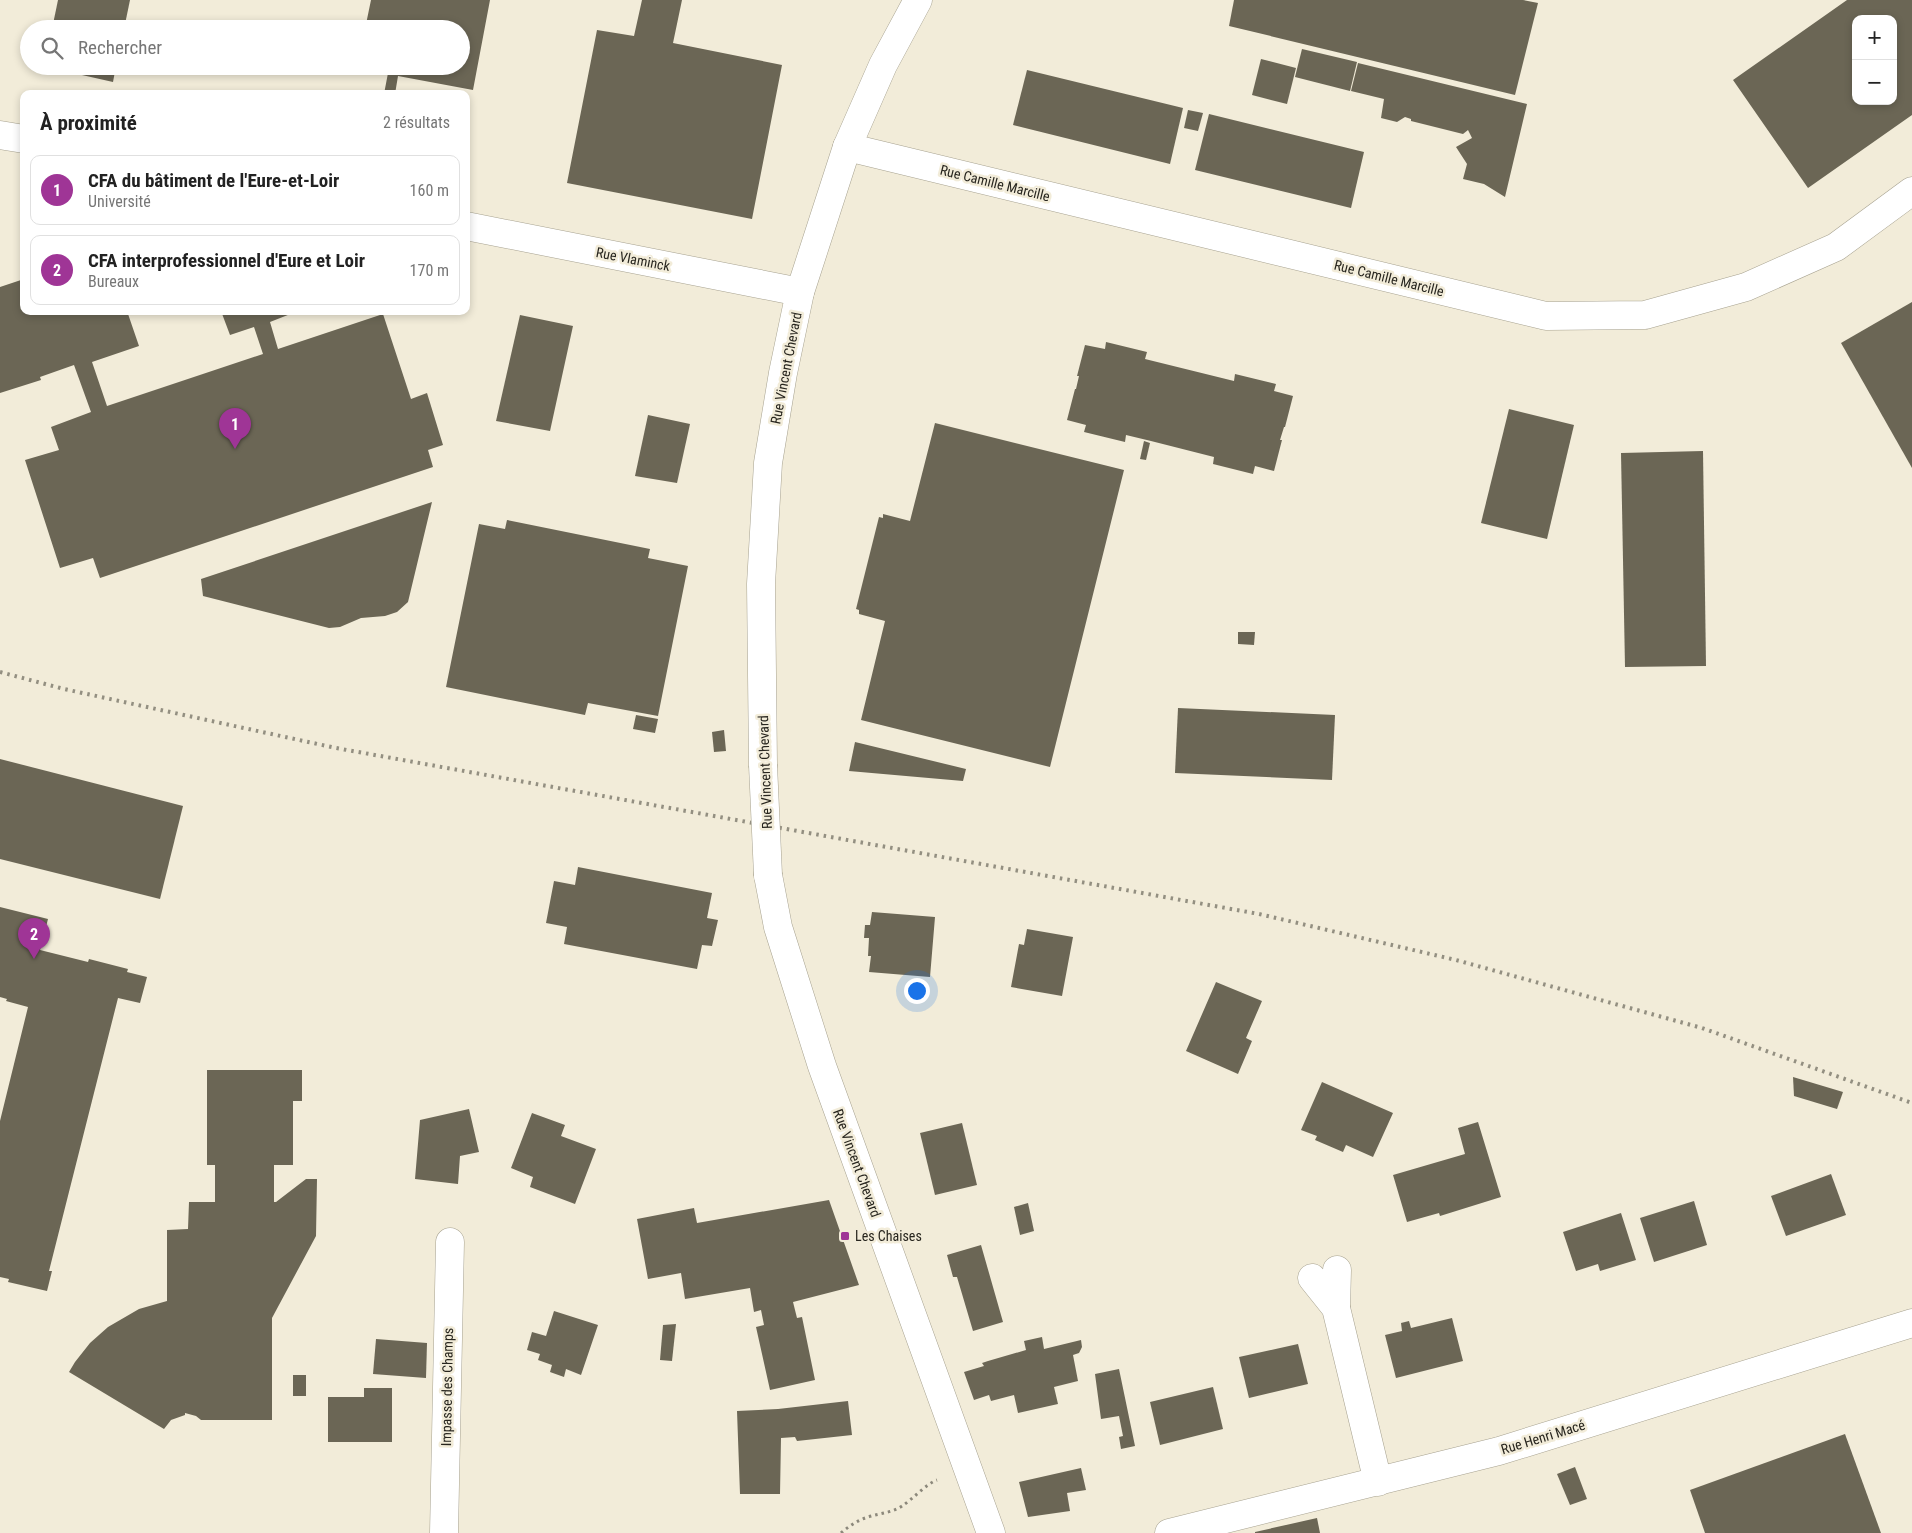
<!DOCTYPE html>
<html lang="fr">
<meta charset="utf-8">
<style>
body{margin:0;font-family:"Roboto Condensed",sans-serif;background:#f2f2f2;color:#222}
.controls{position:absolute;right:15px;top:15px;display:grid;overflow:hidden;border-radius:10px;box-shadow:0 2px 8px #0003}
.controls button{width:45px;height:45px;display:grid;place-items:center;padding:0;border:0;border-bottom:1px solid #e0e0e0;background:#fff;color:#222;font:25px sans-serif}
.you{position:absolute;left:916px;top:990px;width:18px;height:18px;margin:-12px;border:4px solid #fff;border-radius:50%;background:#1a73e8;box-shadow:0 0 0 8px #1a73e833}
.badge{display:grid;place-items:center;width:32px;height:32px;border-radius:50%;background:#9f3596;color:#fff;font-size:16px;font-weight:700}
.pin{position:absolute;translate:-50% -41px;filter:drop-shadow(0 1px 2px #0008)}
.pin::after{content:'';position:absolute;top:26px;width:18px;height:15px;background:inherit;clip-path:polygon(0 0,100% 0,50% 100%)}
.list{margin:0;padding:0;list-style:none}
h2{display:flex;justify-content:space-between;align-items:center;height:65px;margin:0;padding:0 20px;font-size:21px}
h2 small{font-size:16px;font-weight:400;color:#767676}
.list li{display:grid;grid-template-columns:32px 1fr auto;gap:15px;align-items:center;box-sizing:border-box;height:70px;margin:0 10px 10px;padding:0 10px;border:1px solid #e0e0e0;border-radius:10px}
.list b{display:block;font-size:19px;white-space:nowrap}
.list p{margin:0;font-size:16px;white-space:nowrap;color:#767676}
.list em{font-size:16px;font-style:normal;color:#767676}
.icon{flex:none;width:28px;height:28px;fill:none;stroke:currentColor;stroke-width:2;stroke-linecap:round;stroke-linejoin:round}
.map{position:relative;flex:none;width:1912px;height:1533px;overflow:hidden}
.search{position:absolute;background:#fff;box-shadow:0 2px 8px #0003;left:20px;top:20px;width:450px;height:55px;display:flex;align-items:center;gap:12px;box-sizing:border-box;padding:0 18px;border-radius:28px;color:#767676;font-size:19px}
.panel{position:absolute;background:#fff;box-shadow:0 2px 8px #0003;left:20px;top:90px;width:450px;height:225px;border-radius:10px}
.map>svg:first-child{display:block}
.building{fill:#6b6655;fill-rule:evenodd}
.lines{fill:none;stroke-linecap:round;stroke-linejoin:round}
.minor-casing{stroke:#a7a290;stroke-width:29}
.path{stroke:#8c887b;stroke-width:3;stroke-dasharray:2.5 4;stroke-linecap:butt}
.minor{stroke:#fff;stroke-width:28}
.rail{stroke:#938f81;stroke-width:4;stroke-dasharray:2.5 5;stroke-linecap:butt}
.minor-bridge-casing{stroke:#a7a290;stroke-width:29;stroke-linecap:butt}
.minor-bridge{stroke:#fff;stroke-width:28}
.poi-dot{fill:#9f3596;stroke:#f2ecd9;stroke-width:2}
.labels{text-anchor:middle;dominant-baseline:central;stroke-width:5;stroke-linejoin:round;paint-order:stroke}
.street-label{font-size:14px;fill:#27251e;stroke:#f2ecd9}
.poi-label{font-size:14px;fill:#27251e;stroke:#f2ecd9;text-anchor:start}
</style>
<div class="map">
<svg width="1912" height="1533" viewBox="0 0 1912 1533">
<rect width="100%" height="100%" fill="#f2ecd9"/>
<g class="building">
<path d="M58,0H130L124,29H52Z"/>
<path d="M371,0H490L473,90L398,76L395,94H384L388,73L357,68L358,66H461V29H365Z"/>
<path d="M642,0H682L673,43L782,65L752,219L567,183L597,30L634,36Z"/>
<path d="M1234,0H1523L1538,3L1515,95L1229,26Z"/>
<path d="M1847,0H1912V115L1808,188L1733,80ZM1856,19H1893V101H1856Z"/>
<path d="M1302,49L1357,62L1350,91L1295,77Z"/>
<path d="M1261,59L1296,68L1287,104L1252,95Z"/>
<path d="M1358,63L1527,104L1505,197L1484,184L1463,179L1467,164L1456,147L1472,138L1468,130L1463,134L1411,121V119L1405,117L1397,122L1381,118L1384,99L1351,91Z"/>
<path d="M42,66H116L113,82Z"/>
<path d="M1027,70L1183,108L1170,164L1013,125Z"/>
<path d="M1188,110L1203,113L1198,131L1184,128Z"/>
<path d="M1209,114L1364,152L1351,208L1195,170Z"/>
<path d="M24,279V311H127L139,346L92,362L107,406L263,354L254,327L230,335L221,311H298L270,322L278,349L383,314L411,399L427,393L443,445L428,450L433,467L100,578L93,558L60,568L25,460L59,450L51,427L91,412L74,365L40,377L41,380L0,393V287Z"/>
<path d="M1912,302V468L1841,343Z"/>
<path d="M520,315L573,326L550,431L496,421Z"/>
<path d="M1106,342L1147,352L1145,359L1234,381L1235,374L1276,384L1274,391L1293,396L1285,427H1284L1280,440H1282L1274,471L1255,466L1253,474L1213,464L1214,457L1151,441L1126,435L1125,442L1084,432L1086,425L1067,420L1075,389H1076L1079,376H1077L1085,345L1105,349Z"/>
<path d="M1509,409L1574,425L1547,539L1481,523Z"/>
<path d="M648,415L690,424L677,483L635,476Z"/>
<path d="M935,423L1124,470L1050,767L861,720L885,621L859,614V610L856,609L879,517L883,518V514L910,521Z"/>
<path d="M1144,441L1150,443L1146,460L1140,459Z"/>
<path d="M1703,451L1706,666L1625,667L1621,453Z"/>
<path d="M432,502L408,602L397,612L385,616L361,618L340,627L329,628L203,596L201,579Z"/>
<path d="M507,520L650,549L648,558L688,566L658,716L588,703L585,715L446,687L479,524L505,529Z"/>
<path d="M1238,632H1255L1254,645L1238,644Z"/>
<path d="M1178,708L1335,715L1332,780L1175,773Z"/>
<path d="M636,715L658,719L655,733L633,729Z"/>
<path d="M724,730L726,751L714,752L712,732Z"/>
<path d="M855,742L966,769L963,781L849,771Z"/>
<path d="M0,759L183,806L160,899L0,859Z"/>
<path d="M578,867L712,893L707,918L718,920L712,946L702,945L697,969L564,944L567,927L546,923L554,881L575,885Z"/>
<path d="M0,907L48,919L40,950L88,962L89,959L128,969L127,972L147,977L140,1003L118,998L49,1271H52L47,1291L8,1282L9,1279L0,1277V1121L28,1007L6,1001L7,999L0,997Z"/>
<path d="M872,912L935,917L930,977L869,972L871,956H868L869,938H864L865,925H870Z"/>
<path d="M1027,929L1073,937L1062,996L1011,987L1019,944L1024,945Z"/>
<path d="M1216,982L1262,1001L1246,1038L1252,1041L1238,1074L1186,1051Z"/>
<path d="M207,1070H302V1101H293V1165H274V1202H276L306,1179H317L316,1236L272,1318V1420H201L196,1416L185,1413V1415L171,1420L164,1429L69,1372L75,1362L90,1343L108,1327L139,1309L167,1301V1230L188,1229L189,1202H215V1165H207Z"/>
<path d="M1793,1077L1843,1092L1837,1109L1794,1096Z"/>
<path d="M1322,1082L1393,1113L1373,1157L1346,1145L1343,1152L1315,1140L1317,1136L1301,1130Z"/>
<path d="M469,1109L479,1152L460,1156L458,1184L415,1179L420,1120Z"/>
<path d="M532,1113L565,1125L561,1136L596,1149L575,1204L530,1187L533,1177L511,1168Z"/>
<path d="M1478,1122L1501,1197L1440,1216L1439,1213L1407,1222L1393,1175L1465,1154L1458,1128Z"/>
<path d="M962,1123L977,1185L935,1195L920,1133Z"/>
<path d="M1831,1174L1846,1215L1786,1236L1771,1196Z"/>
<path d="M829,1200L859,1285L793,1302L797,1318L802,1317L815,1380L770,1390L756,1327L764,1325L761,1310L754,1312L750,1288L685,1299L681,1273L648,1279L637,1219L694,1208L697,1223Z"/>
<path d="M1694,1201L1707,1245L1654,1262L1640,1218Z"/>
<path d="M1028,1203L1034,1231L1020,1235L1014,1207Z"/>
<path d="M1621,1213L1636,1260L1600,1271L1598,1264L1576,1271L1563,1232Z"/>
<path d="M981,1245L1003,1322L973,1331L957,1277H953L947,1255Z"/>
<path d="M554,1311L598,1325L581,1375L566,1369L564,1377L550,1372L552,1365L538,1360L540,1354L527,1350L532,1332L546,1336Z"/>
<path d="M1452,1318L1463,1361L1396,1378L1385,1335L1402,1331L1401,1323L1409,1321L1411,1328Z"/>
<path d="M676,1324L672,1361L660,1360L663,1325Z"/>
<path d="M1042,1337L1044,1349L1081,1340L1082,1347L1079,1353L1073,1355L1078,1381L1054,1387L1058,1404L1018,1413L1014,1395L991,1401L989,1395L974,1400L964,1372L984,1366L982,1363L988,1361L1026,1350L1024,1341Z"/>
<path d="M376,1339L427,1343L426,1378L373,1374Z"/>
<path d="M1298,1344L1308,1384L1249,1398L1239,1357Z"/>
<path d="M1119,1369L1135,1446L1121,1449L1119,1437L1123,1436L1119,1416L1101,1419L1095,1374Z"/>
<rect x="293" y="1375" width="13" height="21"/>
<path d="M1213,1387L1223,1429L1160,1445L1150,1402Z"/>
<path d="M364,1388H392V1442H328V1397H364Z"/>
<path d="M848,1401L852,1435L797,1441L795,1437L781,1438L780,1494H740L737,1411L778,1409Z"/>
<path d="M1845,1434L1881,1533H1705L1690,1490Z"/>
<path d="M1575,1467L1587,1499L1570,1505L1557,1474Z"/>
<path d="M1081,1468L1086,1490L1067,1493L1070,1511L1028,1517L1019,1482Z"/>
<path d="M1317,1518L1320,1533H1255V1532Z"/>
</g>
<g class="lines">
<g class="minor-casing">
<g id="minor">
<path d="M0,135L24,139"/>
<path d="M847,147L1546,316L1645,315L1746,287L1836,247L1912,191"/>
<path d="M466,226L800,292"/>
<path d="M763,765L761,584L768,463L783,373L800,292L847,147L883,65L918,0"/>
<path d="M768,875L778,927L822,1066L991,1533"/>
<path d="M1312,1278L1336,1308L1378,1482"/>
<path d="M1336,1308L1337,1270"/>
<path d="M444,1533L450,1242"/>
<path d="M1169,1533L1499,1451L1912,1323"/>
</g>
</g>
<path class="path" d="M841,1533C849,1526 858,1520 868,1517C880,1513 892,1513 902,1506C913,1499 926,1484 937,1480"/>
<use href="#minor" class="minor"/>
<path class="rail" d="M0,672L64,689L336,748L1259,914L1456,960L1702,1028L1912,1103"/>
<g class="minor-bridge-casing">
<path id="minor-bridge" d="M763,765L768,875"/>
</g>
<use href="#minor-bridge" class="minor-bridge"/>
</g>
<rect class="poi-dot" x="840" y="1231" width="10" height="10" rx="2.5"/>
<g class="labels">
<g class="street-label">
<text transform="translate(995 183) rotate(14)">Rue Camille Marcille</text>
<text transform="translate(633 259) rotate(11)">Rue Vlaminck</text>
<text transform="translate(1389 278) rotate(14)">Rue Camille Marcille</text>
<text transform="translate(786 368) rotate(-79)">Rue Vincent Chevard</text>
<text transform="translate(765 772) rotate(-92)">Rue Vincent Chevard</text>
<text transform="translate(857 1163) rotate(70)">Rue Vincent Chevard</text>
<text transform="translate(447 1387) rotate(-89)">Impasse des Champs</text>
<text transform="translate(1543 1437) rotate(-17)">Rue Henri Macé</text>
</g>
<g class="poi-label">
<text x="855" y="1236">Les Chaises</text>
</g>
</g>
</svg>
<div class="controls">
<button>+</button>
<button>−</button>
</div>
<div class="you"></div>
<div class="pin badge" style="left:235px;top:449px">1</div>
<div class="pin badge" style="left:34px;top:959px">2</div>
<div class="search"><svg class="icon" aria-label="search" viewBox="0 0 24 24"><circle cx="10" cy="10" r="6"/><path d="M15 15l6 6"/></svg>Rechercher</div>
<section class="panel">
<h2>À proximité<small>2 résultats</small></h2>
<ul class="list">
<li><span class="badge">1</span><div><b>CFA du bâtiment de l'Eure-et-Loir</b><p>Université</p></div><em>160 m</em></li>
<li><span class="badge">2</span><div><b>CFA interprofessionnel d'Eure et Loir</b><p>Bureaux</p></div><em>170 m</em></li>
</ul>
</section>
</div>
